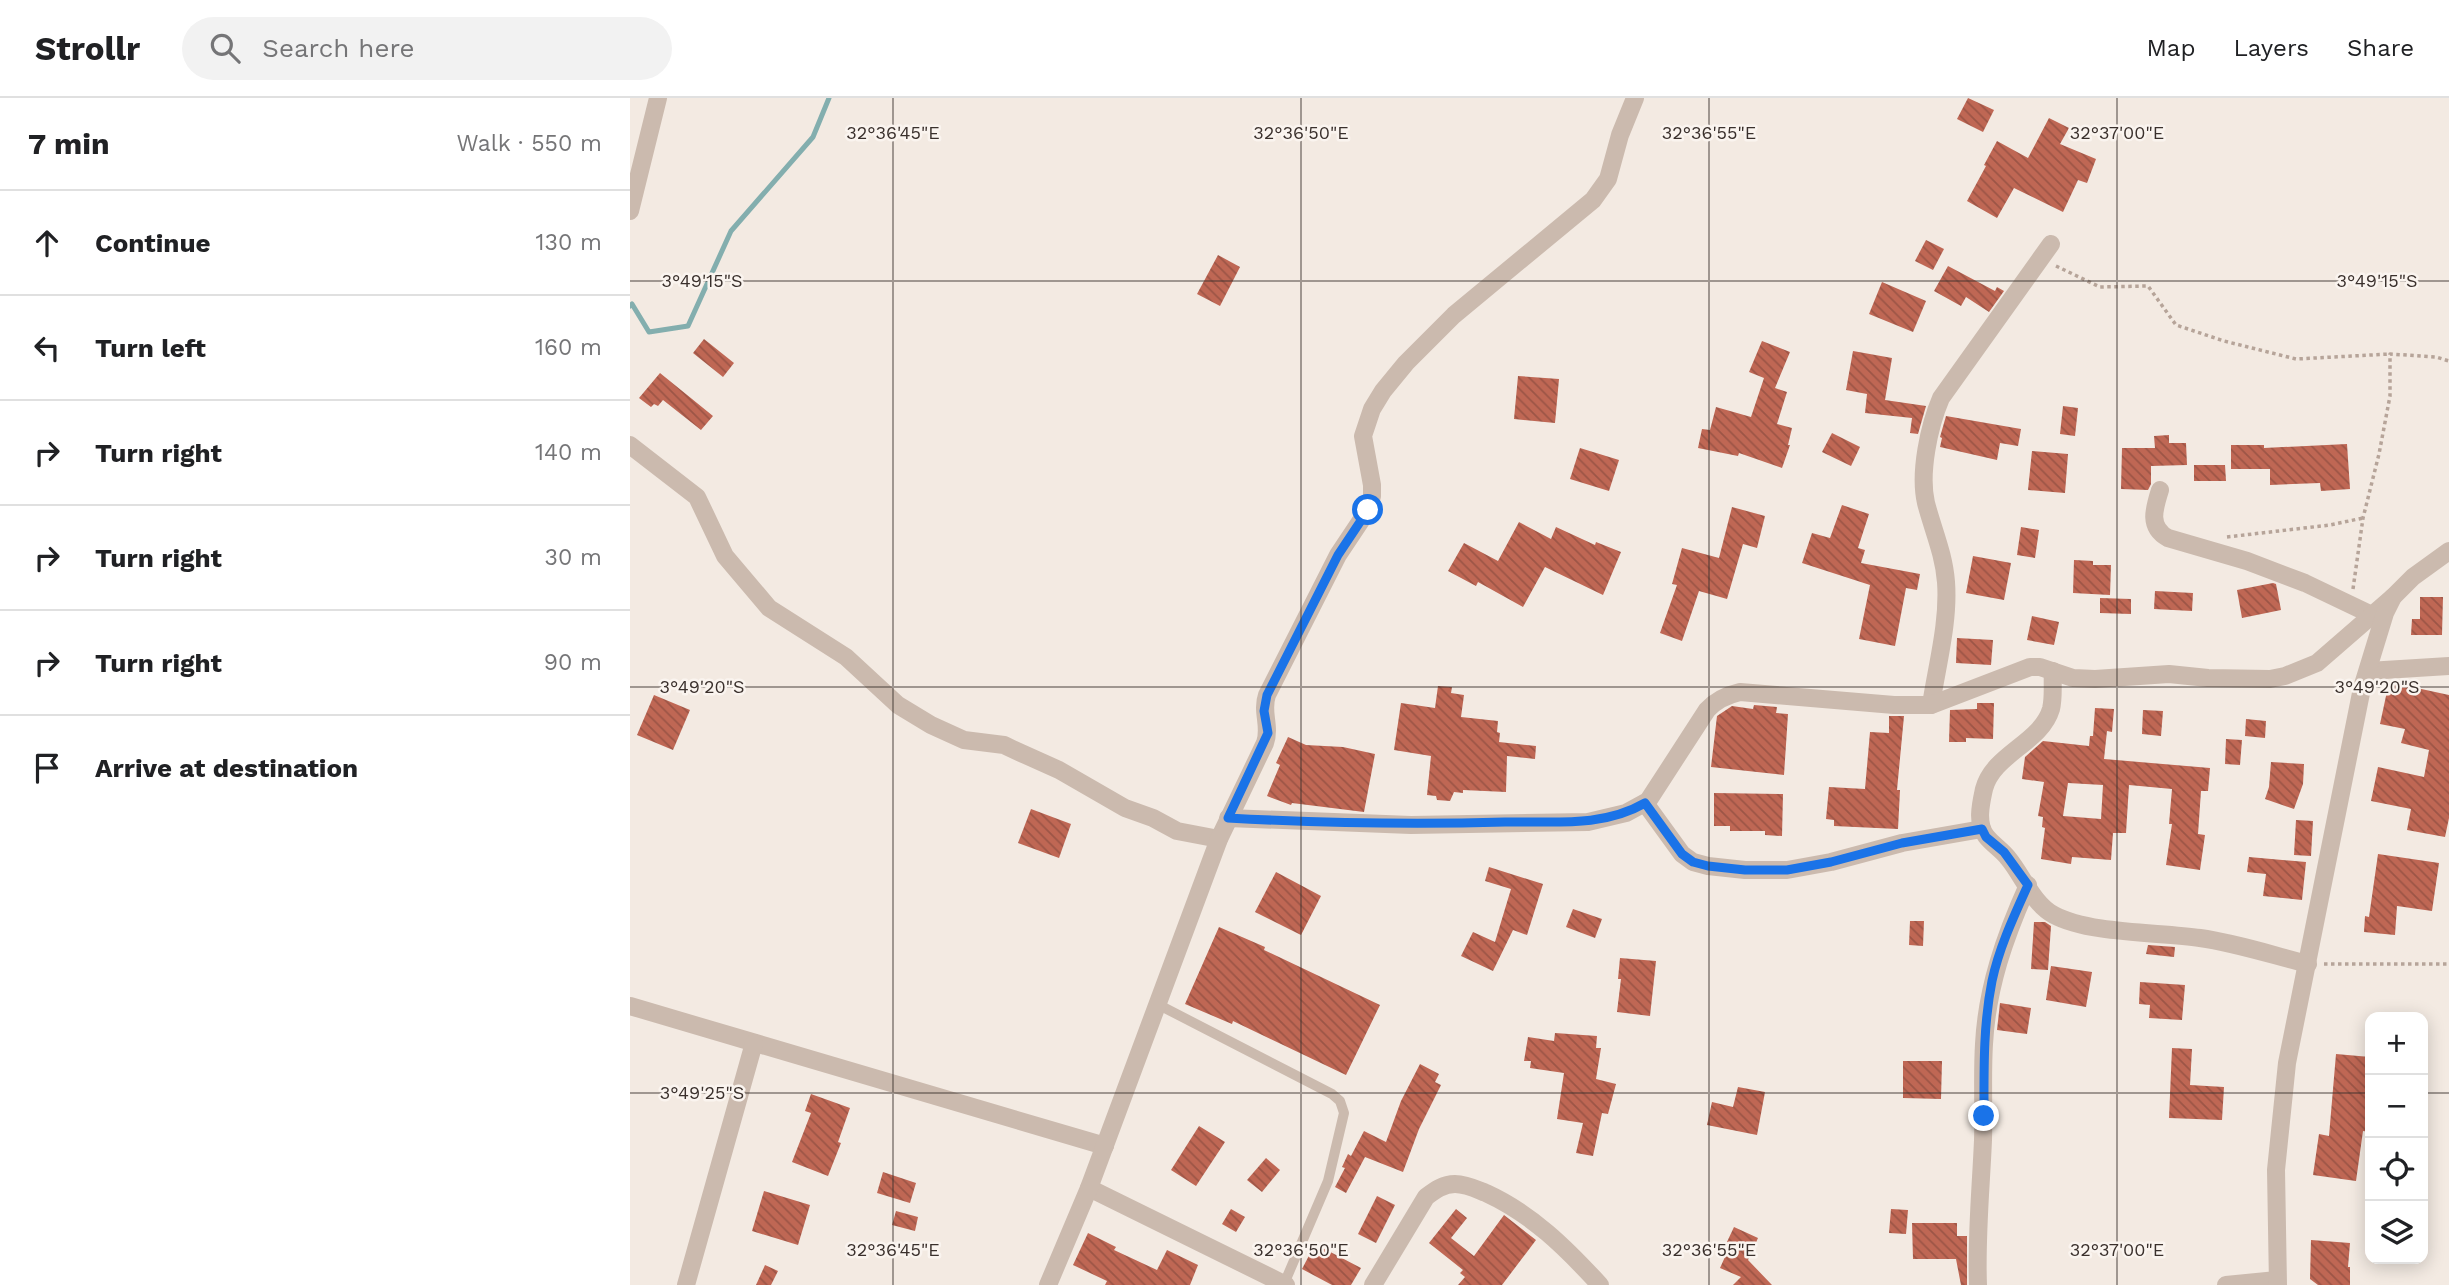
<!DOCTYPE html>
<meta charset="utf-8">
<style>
body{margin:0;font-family:"Work Sans",sans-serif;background:#f2f2f2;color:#202124}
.controls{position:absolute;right:21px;bottom:21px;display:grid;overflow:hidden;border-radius:14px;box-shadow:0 4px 18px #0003}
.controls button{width:63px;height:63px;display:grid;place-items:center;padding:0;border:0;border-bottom:2px solid #e0e0e0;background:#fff;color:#202124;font:35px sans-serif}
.stop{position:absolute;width:21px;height:21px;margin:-16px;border:5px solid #1a73e8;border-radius:50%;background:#fff}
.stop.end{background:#1a73e8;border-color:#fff;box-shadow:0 2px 7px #0008}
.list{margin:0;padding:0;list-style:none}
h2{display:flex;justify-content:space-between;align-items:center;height:91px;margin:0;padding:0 28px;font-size:30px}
h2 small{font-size:23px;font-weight:400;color:#757577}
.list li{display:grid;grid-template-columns:46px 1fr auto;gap:21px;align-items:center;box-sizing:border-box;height:105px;padding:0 28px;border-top:2px solid #e0e0e0}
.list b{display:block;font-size:26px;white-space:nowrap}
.list em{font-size:23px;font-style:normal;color:#757577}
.icon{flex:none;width:38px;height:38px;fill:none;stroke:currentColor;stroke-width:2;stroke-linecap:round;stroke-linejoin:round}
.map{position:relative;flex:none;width:1819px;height:1187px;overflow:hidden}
header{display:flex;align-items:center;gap:42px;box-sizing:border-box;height:98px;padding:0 35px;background:#fff;border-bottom:2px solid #e0e0e0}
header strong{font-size:33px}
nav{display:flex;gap:38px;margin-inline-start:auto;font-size:24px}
.search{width:490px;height:63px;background:#f2f2f2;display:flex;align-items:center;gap:18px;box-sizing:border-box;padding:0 24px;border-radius:38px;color:#757577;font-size:26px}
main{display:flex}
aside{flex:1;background:#fff}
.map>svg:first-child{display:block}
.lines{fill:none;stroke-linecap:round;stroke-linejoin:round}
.stream{stroke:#83aeae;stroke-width:5}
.building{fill:url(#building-back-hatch);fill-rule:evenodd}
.path{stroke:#b6a499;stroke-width:3.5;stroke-dasharray:3.5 3.5;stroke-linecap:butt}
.service{stroke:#cbbaae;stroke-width:10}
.minor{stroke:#cbbaae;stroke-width:18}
.route{stroke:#1a73e8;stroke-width:9}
.ticks{fill:none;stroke:#3a302c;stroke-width:2;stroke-opacity:0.45}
.ticks-label{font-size:18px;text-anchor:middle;fill:#3a302c;stroke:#faf4ef;stroke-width:5;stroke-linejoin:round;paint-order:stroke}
</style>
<header>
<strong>Strollr</strong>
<div class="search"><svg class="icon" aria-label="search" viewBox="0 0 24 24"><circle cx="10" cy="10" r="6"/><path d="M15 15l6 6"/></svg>Search here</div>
<nav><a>Map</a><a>Layers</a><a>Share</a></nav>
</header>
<main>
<aside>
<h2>7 min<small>Walk · 550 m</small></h2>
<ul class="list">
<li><svg class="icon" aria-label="ahead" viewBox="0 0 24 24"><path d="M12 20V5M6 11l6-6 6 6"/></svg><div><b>Continue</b></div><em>130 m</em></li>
<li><svg class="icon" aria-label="left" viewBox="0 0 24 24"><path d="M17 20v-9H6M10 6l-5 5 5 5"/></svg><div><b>Turn left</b></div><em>160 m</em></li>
<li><svg class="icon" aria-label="right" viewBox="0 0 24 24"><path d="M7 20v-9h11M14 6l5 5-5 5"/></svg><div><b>Turn right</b></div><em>140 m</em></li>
<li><svg class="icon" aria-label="right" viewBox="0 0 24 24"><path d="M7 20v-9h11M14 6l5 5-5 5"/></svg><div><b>Turn right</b></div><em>30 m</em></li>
<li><svg class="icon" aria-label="right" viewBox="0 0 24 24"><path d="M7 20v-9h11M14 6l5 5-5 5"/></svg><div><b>Turn right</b></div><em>90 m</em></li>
<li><svg class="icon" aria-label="arrive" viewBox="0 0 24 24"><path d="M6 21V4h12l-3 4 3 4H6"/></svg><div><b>Arrive at destination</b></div></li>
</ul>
</aside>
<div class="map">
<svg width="1819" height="1187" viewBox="0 0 1819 1187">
<defs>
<pattern id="building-back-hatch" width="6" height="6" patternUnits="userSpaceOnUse" patternTransform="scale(1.75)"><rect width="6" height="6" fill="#bf6754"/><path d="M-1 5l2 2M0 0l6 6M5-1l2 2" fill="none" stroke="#9c5546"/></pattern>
</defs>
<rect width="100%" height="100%" fill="#f3eae2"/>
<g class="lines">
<path class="stream" d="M0,208L2,206L19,234L58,228L101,133L183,39L199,0"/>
</g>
<g class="building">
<path d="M1338,0L1364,12L1353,34L1327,21Z"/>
<path d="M1419,20L1439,30L1430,46L1466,61L1457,85L1448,82L1433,114L1384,90L1367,120L1337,103L1356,68L1354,67L1367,43L1398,60Z"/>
<path d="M1296,142L1314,151L1303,172L1285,163Z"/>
<path d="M588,157L610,169L590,208L567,196Z"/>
<path d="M1318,168L1365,193L1367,189L1374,193L1359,214L1336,199L1331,208L1304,193Z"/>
<path d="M1252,184L1296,203L1283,234L1239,216Z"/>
<path d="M74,241L104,265L93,279L63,255Z"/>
<path d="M1132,243L1160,254L1145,290L1157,294L1147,326L1162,330L1158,347H1160L1152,370L1109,355L1108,358L1068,350L1072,331L1080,332L1086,309L1121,319L1134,280L1119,274Z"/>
<path d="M1223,253L1262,260L1255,302L1296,308L1288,336L1280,335L1282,320L1235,315L1237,296L1216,292Z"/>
<path d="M30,275L83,318L71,332L33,302L28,308L24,306L21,309L9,300Z"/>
<path d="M888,278L929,281L925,325L884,321Z"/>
<path d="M1433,308L1448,310L1445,338L1430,336Z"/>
<path d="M1316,318L1391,331L1388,348L1370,345L1367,362L1310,349L1312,340L1310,339Z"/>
<path d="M1202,335L1230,349L1221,368L1192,354Z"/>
<path d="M1539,337V345H1556L1557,367L1521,368V386L1518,392L1491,391L1492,350H1525L1524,338Z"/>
<path d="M1717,346L1720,391L1691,393L1690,385L1640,387V371H1601V347H1634V350Z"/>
<path d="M950,350L989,362L979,393L940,381Z"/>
<path d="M1402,353L1438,356L1435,395L1398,392Z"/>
<path d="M1564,367H1595L1596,383H1564Z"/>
<path d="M1212,407L1239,416L1228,450L1235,452L1231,465L1290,476L1287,492L1276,490L1265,548L1229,541L1240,487L1172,465L1182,435L1200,440Z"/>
<path d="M1102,409L1135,418L1127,450L1113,446L1097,501L1069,493L1052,543L1030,535L1047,487L1042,486L1052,450L1089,460Z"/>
<path d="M889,424L921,441L926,429L965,447L966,444L991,454L973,497L915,469L893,509L848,484L846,488L818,473L834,445L868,463Z"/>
<path d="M1391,429L1409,432L1405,460L1387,457Z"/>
<path d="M1343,458L1381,465L1374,502L1336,495Z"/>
<path d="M1444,462L1463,463V467H1481L1480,497L1443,495Z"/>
<path d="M1643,485L1646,486L1651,512L1612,520L1607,492Z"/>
<path d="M1525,493L1563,495L1562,513L1524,511Z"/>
<path d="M1790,499H1813L1812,537H1781L1782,521H1790Z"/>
<path d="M1470,500L1501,501V516L1470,515Z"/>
<path d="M1402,518L1429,524L1424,547L1397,542Z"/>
<path d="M1327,540L1363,542L1361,567L1326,565Z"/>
<path d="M1759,584L1819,597V720L1815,739L1777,732L1781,711L1741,703L1748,669L1794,679L1799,652L1771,645L1775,631L1750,626Z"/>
<path d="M808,588L822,589L821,595L834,597L831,619L868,623L867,634L870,635L869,644L906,648L905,661L877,658L876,694L833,692V695L824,694L820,703L807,702L806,698L797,697L801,658L764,652L771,605L805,610Z"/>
<path d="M24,597L60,612L43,652L7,637Z"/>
<path d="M1347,605H1364L1363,641L1336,640V644H1319L1320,612L1347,611Z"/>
<path d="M1124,607L1147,609L1146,615L1158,616L1154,677L1081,669L1087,618L1102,608L1123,611Z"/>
<path d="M1465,610L1484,611L1482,634L1477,633L1474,661L1580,670L1578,693H1571L1568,736L1575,737L1570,772L1536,767L1542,726H1539L1542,691L1499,687L1496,735H1483L1481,762L1442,759L1441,766L1411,761L1415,730L1412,729L1413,719L1408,718L1414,684L1392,681L1395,659L1413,643L1459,648L1460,638H1463ZM1438,685L1473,687L1471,721L1433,718Z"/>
<path d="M1513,612L1533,613L1531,638L1512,636Z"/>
<path d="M1259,618H1274L1267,692H1270L1268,731L1204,728V722L1196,721L1199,689L1235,691L1240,634L1259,635Z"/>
<path d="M1616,621L1636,623L1635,640L1615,638Z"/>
<path d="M658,639L676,647L713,649L745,656L734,714L662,705L661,707L637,698L650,667L646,665Z"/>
<path d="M1596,641L1612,642L1610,667L1595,666Z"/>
<path d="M1641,664L1674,666L1673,686L1664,711L1635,701L1639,689Z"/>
<path d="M1084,695L1153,696L1152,738L1135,737V733H1100V728H1084Z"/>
<path d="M401,711L441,726L429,760L388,745Z"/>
<path d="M1666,722L1683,723L1681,758L1664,757Z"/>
<path d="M1748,756L1809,765L1802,813L1767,808L1765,837L1734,834L1735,818L1739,819Z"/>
<path d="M1619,759L1676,764L1672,802L1633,798L1636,776L1617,774Z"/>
<path d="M859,769L913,786L897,837L883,832L863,873L831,858L843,834L865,844L881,791L855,783Z"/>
<path d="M646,774L691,798L671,837L625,814Z"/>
<path d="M943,811L972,821L965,840L936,829Z"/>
<path d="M1280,823H1294L1293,848L1279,847Z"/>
<path d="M1404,824H1415L1421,828L1418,872L1401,871Z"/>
<path d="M589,829L635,849L634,852L750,907L716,977L603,923L602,926L555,906Z"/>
<path d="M1518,847L1545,849L1544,859L1516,856Z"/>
<path d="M990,860L1026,863L1020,918L987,914L991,881H988Z"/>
<path d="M1421,868L1462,874L1456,909L1416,902Z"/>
<path d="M1510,884L1555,887L1552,922L1519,920L1520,907L1509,906Z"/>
<path d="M1370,905L1401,910L1397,936L1367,932Z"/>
<path d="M925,935L967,938L966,950H971L966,981L986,986L978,1016L972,1015L963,1058L946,1055L953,1025L927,1021L934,975L900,970L901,963H894L898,939L924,943Z"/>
<path d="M1542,950L1562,951L1560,987L1594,989L1592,1022L1539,1020Z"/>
<path d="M1706,956L1740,959L1739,1034L1733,1033L1726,1083L1683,1077L1689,1036L1699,1038Z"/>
<path d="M1273,963H1312L1311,1001L1273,1000Z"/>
<path d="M790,966L809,976L805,984L811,987L789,1031L773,1074L735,1059L716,1095L705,1089L715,1070L712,1069L718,1056L721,1058L734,1033L756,1044L771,1003Z"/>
<path d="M1108,989L1135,994L1127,1037L1077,1027L1082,1004L1103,1009Z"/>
<path d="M181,996L220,1010L208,1044L211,1045L198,1078L162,1064L181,1015L175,1013Z"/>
<path d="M569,1028L595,1044L566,1088L541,1072Z"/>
<path d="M636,1060L650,1072L632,1094L617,1082Z"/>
<path d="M253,1074L286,1085L280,1105L247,1095Z"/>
<path d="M134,1093L180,1107L168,1147L122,1133Z"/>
<path d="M747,1098L765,1107L746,1145L728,1136Z"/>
<path d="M601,1111L615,1119L606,1134L592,1126Z"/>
<path d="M826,1111L837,1120L821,1140L844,1158L874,1117L906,1142L872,1187H828L835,1179L830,1175L833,1172L799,1145Z"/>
<path d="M1261,1111L1278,1112L1276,1136L1259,1135Z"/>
<path d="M266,1113L288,1119L285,1133L262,1127Z"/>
<path d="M1282,1125H1327V1138H1337V1187H1331L1326,1161H1283Z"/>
<path d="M1104,1129L1128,1140L1118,1162L1142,1187H1103L1111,1179L1090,1170L1099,1150L1096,1146Z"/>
<path d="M458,1135L486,1149L484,1152L527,1172L537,1152L568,1167L560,1187H475L477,1183L443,1167Z"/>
<path d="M1681,1142L1720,1145L1718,1169H1720V1187H1688L1680,1181Z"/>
<path d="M685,1146L731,1170L721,1187H702L672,1171Z"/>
<path d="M135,1167L148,1173L141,1187H126Z"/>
</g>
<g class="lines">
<g class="path">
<path d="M1426,168L1470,189L1518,188L1546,227L1594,243L1666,261L1760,256"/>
<path d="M1597,439L1700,427L1733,420"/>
<path d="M1723,491L1733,420L1749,356L1760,298V256L1806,259L1819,263"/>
<path d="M1694,866H1819"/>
</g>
<path class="service" d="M529,907L702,996L710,1003L714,1015L698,1083L654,1186"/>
<g class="minor">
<path d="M0,113L28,0"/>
<path d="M0,347L67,399L95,458L139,510L216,559L268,607L301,627L334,642L374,647L391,655L429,672L495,710L523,720L547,733L589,741"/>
<path d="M1530,392C1524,411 1518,429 1538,440L1617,463L1675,485L1742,517"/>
<path d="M1423,573C1422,585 1424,599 1421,611C1411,645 1363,656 1354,691C1351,705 1346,725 1356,738C1362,746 1372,752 1378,760C1393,778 1403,806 1424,817C1459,836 1529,834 1570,840C1606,845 1642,857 1678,866"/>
<path d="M1738,573L1819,568"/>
<path d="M1301,607C1307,567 1319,524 1316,484C1314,456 1303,432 1296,405C1289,375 1299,328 1311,300L1421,146"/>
<path d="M1015,705L1052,756L1063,764L1078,768L1115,772H1157L1201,764L1272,745L1352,731"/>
<path d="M598,720L781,727L958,724L996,715L1018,703L1077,612C1086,602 1097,597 1110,594L1264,607H1301L1400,569H1410L1443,580L1465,581L1539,576L1578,580L1640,581L1655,578L1687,565L1763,499"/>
<path d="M0,908L475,1048"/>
<path d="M459,1090L656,1187"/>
<path d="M56,1187L124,945"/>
<path d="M418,1187L459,1090L589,741L635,645C641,628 631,614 637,597L708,457L738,412L742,398V387L733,338L742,311L753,293L776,265L824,217L963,102L978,81L990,37L1005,0"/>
<path d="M743,1187L796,1099C804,1093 813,1086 825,1086C836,1086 846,1091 856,1095C902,1116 936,1150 970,1187"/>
<path d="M1348,1187C1346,1139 1351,1090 1353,1042C1354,1010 1352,978 1354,946C1357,889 1375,838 1398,787"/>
<path d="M1596,1187L1647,1182"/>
<path d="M1648,1187L1646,1072L1657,965L1732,590L1755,515L1763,499L1783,479L1819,453"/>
</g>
</g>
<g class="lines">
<path class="route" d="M738,412L708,457L637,597L634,613L638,635L598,720C691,725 782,727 875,724C922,723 972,730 1015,705L1052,756L1063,764L1078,768L1115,772H1157L1201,764L1272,745L1352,731L1356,739L1374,754L1398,787C1384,818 1369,850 1362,883C1353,928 1354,973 1354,1018"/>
</g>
<path class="ticks" d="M263,0V1187M671,0V1187M1079,0V1187M1487,0V1187M0,183H1819M0,589H1819M0,995H1740M1793,995H1819"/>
<g class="ticks-label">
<text x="263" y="41">32°36'45"E</text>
<text x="671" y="41">32°36'50"E</text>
<text x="1079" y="41">32°36'55"E</text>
<text x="1487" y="41">32°37'00"E</text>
<text x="72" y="189">3°49'15"S</text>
<text x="1747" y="189">3°49'15"S</text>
<text x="72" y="595">3°49'20"S</text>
<text x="1747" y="595">3°49'20"S</text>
<text x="72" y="1001">3°49'25"S</text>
<text x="263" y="1158">32°36'45"E</text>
<text x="671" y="1158">32°36'50"E</text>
<text x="1079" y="1158">32°36'55"E</text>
<text x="1487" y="1158">32°37'00"E</text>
</g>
</svg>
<div class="controls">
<button>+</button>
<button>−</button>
<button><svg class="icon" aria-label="locate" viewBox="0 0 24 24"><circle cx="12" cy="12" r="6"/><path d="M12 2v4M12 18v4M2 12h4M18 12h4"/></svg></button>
<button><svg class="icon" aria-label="layers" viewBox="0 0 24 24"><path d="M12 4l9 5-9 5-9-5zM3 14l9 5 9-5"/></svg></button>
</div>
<div class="stop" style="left:738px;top:412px"></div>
<div class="stop end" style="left:1354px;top:1018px"></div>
</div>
</main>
